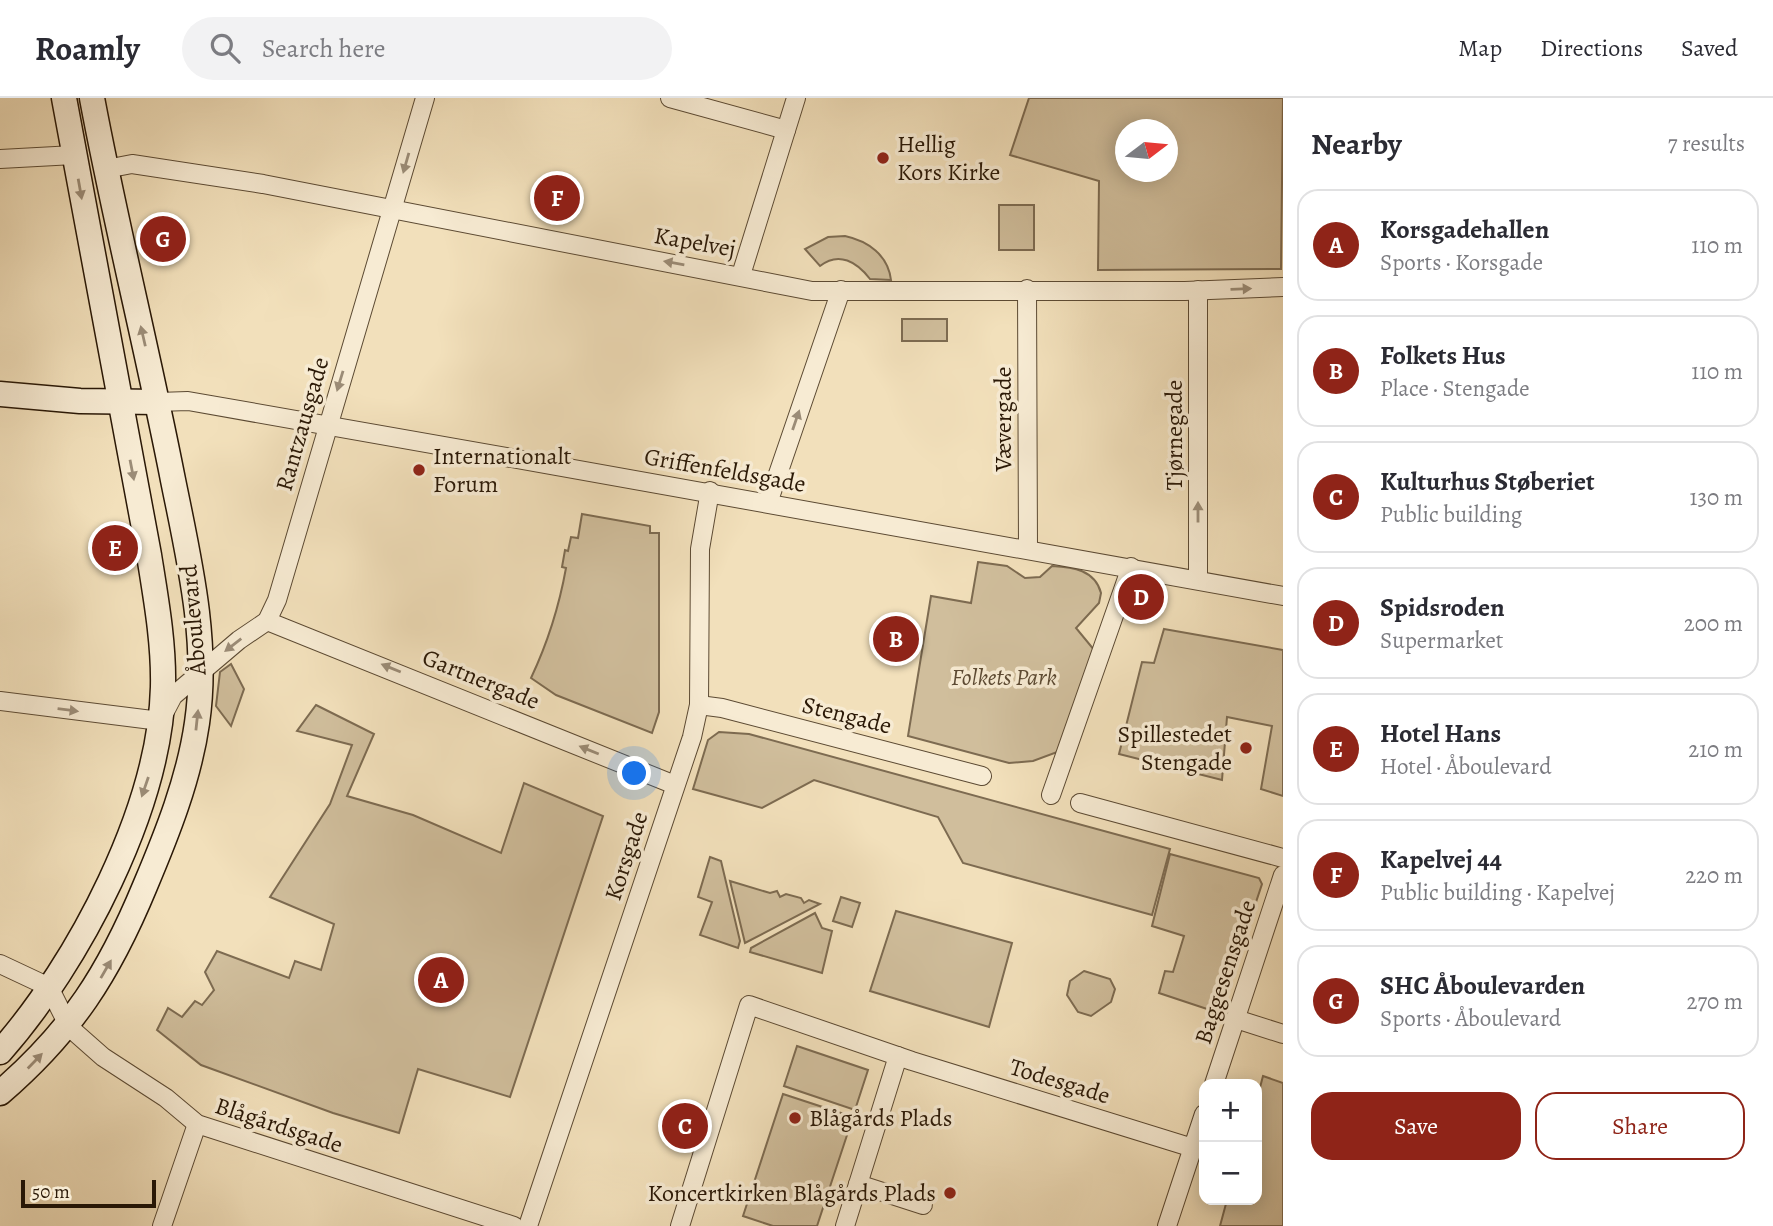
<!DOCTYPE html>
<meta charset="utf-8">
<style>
body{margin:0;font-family:Alegreya,serif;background:#f2f2f3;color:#2b2b33}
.controls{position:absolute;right:21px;bottom:21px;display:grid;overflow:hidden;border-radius:14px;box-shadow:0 4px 18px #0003}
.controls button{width:63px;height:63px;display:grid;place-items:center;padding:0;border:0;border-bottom:2px solid #e1e1e2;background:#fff;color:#2b2b33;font:35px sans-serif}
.compass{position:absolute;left:1115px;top:21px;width:63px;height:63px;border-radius:50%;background:#fff;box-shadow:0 4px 18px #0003;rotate:74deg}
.scale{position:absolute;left:21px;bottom:18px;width:135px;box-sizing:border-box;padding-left:7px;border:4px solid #2a1806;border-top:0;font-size:19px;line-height:24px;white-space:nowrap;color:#2a1806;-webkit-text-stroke:5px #f7ebd3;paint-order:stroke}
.you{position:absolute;left:635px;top:676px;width:24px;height:24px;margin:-18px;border:5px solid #fff;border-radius:50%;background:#1a73e8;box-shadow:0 0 0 10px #1a73e833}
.badge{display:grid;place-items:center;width:46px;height:46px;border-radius:50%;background:#8f2418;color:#fff;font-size:23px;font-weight:700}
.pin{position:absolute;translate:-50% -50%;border:4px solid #fff;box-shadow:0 2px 7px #0006}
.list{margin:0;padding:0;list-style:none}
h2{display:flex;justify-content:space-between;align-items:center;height:91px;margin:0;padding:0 28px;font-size:30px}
h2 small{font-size:23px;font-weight:400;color:#7c7c81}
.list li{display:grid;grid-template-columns:46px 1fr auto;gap:21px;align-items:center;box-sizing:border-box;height:112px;margin:0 14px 14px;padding:0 14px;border:2px solid #e1e1e2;border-radius:21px}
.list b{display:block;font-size:26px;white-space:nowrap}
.list p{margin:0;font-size:23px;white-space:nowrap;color:#7c7c81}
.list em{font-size:23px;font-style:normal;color:#7c7c81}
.actions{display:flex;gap:14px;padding:21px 28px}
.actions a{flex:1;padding:16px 0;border:2px solid #8f2418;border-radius:21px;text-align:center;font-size:24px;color:#8f2418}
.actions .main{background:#8f2418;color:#fff}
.icon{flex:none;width:38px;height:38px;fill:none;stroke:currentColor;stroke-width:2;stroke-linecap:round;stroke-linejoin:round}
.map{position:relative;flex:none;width:1283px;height:1128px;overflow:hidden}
header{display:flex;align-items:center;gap:42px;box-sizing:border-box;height:98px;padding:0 35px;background:#fff;border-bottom:2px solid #e1e1e2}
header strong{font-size:33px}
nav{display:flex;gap:38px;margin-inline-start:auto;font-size:24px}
.search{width:490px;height:63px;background:#f2f2f3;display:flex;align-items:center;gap:18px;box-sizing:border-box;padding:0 24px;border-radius:38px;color:#7c7c81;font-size:26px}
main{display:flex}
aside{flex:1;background:#fff}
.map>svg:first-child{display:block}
.green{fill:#d0be9c;stroke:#7d6b51;stroke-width:2;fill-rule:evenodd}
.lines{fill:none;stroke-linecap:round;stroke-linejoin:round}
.street-casing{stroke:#5c4a33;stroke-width:20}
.secondary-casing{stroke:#2a1806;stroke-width:27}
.street{stroke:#f7ebd3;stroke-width:18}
.secondary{stroke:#f7ebd3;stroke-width:24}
.oneway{fill:#9b8c77}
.poi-dot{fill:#8f2418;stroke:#f7ebd3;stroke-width:2.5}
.labels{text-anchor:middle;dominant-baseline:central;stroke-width:7;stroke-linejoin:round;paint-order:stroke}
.poi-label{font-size:24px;fill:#2a1806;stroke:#f7ebd3;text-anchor:start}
.street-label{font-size:24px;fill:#2a1806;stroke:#f7ebd3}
.park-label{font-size:24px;font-style:italic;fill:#5c4a33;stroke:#f7ebd3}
</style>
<header>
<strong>Roamly</strong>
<div class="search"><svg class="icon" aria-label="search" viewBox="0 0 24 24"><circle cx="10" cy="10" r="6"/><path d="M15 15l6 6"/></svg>Search here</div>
<nav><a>Map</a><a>Directions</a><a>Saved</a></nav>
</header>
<main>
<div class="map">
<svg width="1283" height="1128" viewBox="0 0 1283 1128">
<rect width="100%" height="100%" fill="#f2e0bb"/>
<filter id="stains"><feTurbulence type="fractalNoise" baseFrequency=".00286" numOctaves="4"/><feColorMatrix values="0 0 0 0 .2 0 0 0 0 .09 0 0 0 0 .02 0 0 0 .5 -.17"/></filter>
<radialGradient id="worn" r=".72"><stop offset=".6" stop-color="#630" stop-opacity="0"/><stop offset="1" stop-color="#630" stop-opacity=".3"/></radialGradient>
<g class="green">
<path d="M1029,0H1283L1281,171L1098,172L1099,83L1010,57ZM1126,32H1168V74H1126Z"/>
<rect x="999" y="107" width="35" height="45"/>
<path d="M845,138C868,143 888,157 891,182L870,181C857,164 839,153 820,168L805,151L828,139Z"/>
<rect x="902" y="221" width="45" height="22"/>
<path d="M582,416L650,428V435H659V614L652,635L556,597L531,580C548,544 559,509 566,470L562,469L565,452L568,453L571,439L578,440Z"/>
<path d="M978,464L1007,468L1025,480L1040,479L1052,468C1073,469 1095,472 1101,495L1099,505L1076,530L1095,553L1060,653L1033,663L1009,665L908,638L931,498L971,505Z"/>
<path d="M1164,531L1283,552V698L1261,691L1272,628L1227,619L1222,682L1119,656L1142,564L1154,565Z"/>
<path d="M231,566L244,591L231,628L216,608L220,574Z"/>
<path d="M316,607L374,636L347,698L413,717L501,755L524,685L603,718L510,999L418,971L399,1035L333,1015L201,967L157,932L168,910L182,919L195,903L202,907L214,892L205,874L217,853L289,880L295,863L321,872L334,826L270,799L330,706L352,647L297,633Z"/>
<path d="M719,634L749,636L1170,751L1152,817L963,765L938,719L814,682L762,710L693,691L708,642Z"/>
<path d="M1170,756L1259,780L1262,786L1219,915L1159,895L1165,873L1173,874L1184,838L1152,828Z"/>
<path d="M710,759L721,763L740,843L738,850L700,837L712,804L698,799Z"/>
<path d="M730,783L770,795L777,793L780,799L786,796L801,800L804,805L809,802L820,806L745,845Z"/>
<path d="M841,799L860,805L852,829L833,823Z"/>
<path d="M896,813L1012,845L989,929L870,893Z"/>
<path d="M815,815L822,830L832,833L822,875L750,854L751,850Z"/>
<path d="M1084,873L1110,881L1115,891L1111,904L1091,918L1078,914L1067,897L1070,883Z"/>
<path d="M797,948L868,972L855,1012L784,988Z"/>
<path d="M1263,978L1283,985V1128H1220L1227,1102H1257V1001Z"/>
<path d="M783,996L853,1019L817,1128H773L743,1118Z"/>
</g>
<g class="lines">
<g class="street-casing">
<g id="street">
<path d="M670,0L786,32"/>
<path d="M0,61L74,57"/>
<path d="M106,71L132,66L263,86L812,193H1185L1283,189"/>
<path d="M741,177L796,0"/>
<path d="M1027,191L1028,451"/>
<path d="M158,304L188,303C553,368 918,430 1283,498"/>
<path d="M768,405L841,192"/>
<path d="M1198,482V192"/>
<path d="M267,523L675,687"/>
<path d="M0,603L160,623L173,598L239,542L267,523L277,502L425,0"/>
<path d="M699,607L722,610L982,678"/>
<path d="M1051,697L1131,469"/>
<path d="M1080,705L1283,760"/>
<path d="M0,866L49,889L69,929L103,959L166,1000L197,1026L514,1128"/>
<path d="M1236,921L1283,936"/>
<path d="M1214,986L1283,777"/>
<path d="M858,1086L923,1107"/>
<path d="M162,1128L197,1026"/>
<path d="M528,1128L692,639L699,607L700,451L710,393"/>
<path d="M680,1128L749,907L912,963L1193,1050"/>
<path d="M845,1128L898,958"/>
<path d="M1167,1128L1204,1016"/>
</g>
</g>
<g class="secondary-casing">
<g id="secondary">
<path d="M0,296L80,303L158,304"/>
<path d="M0,954C79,865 160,710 163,589C164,545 156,501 149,457L64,0"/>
<path d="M0,995C72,933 109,875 145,788C167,736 189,681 197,625C209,544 189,461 173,382C148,254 116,128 92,0"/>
</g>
</g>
<use href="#street" class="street"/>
<use href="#secondary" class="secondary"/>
</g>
<defs><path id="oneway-solid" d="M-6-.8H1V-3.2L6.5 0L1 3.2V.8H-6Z" transform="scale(1.75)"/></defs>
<g class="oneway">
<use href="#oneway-solid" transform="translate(406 65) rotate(106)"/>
<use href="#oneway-solid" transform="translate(80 91) rotate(80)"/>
<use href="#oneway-solid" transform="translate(674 165) rotate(-170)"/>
<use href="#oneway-solid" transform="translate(1241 191) rotate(-2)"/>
<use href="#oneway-solid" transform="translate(143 238) rotate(-103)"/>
<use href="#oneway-solid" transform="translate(340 283) rotate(107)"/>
<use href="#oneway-solid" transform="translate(796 322) rotate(-71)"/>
<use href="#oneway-solid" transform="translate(132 372) rotate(79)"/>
<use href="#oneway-solid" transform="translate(1198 414) rotate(-90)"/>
<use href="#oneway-solid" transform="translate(233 547) rotate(142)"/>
<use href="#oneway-solid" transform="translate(391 570) rotate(-158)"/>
<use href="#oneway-solid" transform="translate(68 612) rotate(7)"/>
<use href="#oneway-solid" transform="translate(197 622) rotate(-84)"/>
<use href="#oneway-solid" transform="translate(589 652) rotate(-158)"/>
<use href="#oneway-solid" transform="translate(145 689) rotate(109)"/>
<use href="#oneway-solid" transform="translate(106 871) rotate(-60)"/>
<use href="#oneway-solid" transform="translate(35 963) rotate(-46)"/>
</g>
<g class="poi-dot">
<circle cx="883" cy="60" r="7"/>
<circle cx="419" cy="372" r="7"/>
<circle cx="1246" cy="650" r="7"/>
<circle cx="795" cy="1020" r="7"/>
<circle cx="950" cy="1095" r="7"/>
</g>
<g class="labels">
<g class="poi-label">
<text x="897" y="46">Hellig<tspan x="897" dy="28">Kors Kirke</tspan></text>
<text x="433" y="358">Internationalt<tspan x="433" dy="28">Forum</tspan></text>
<text x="1232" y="636" text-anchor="end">Spillestedet<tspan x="1232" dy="28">Stengade</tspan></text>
<text x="809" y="1020">Blågårds Plads</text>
<text x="936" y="1095" text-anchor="end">Koncertkirken Blågårds Plads</text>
</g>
<g class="street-label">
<text transform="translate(695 144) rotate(10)">Kapelvej</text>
<text transform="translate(1003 321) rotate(-90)">Vævergade</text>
<text transform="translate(302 326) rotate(-74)">Rantzausgade</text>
<text transform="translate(1174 337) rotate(-90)">Tjørnegade</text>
<text transform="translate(725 372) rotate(10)">Griffenfeldsgade</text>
<text transform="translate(193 522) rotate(-95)">Åboulevard</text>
<text transform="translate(481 581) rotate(22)">Gartnergade</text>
<text transform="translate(847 617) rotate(14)">Stengade</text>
<text transform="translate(626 758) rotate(-72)">Korsgade</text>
<text transform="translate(1225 874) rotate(-72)">Baggesensgade</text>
<text transform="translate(1060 983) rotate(17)">Todesgade</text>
<text transform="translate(279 1027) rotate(18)">Blågårdsgade</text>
</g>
<g class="park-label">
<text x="1004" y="579">Folkets Park</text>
</g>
</g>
<rect width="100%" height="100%" filter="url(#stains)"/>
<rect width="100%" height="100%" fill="url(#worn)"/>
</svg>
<div class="controls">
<button>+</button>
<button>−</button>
</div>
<svg class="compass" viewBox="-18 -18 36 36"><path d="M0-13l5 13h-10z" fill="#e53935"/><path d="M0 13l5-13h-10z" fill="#7c7c81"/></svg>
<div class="scale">50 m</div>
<div class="you"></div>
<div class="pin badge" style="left:441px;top:882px">A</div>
<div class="pin badge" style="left:896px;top:541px">B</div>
<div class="pin badge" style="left:685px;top:1028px">C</div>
<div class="pin badge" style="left:1141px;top:499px">D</div>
<div class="pin badge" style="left:115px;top:450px">E</div>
<div class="pin badge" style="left:557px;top:100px">F</div>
<div class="pin badge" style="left:163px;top:141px">G</div>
</div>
<aside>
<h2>Nearby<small>7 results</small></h2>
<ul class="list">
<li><span class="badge">A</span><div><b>Korsgadehallen</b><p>Sports · Korsgade</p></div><em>110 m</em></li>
<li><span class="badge">B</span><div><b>Folkets Hus</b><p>Place · Stengade</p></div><em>110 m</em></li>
<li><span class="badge">C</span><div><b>Kulturhus Støberiet</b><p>Public building</p></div><em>130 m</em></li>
<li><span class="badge">D</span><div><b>Spidsroden</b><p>Supermarket</p></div><em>200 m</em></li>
<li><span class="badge">E</span><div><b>Hotel Hans</b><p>Hotel · Åboulevard</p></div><em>210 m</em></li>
<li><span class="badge">F</span><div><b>Kapelvej 44</b><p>Public building · Kapelvej</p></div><em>220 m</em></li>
<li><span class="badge">G</span><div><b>SHC Åboulevarden</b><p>Sports · Åboulevard</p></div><em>270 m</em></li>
</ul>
<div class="actions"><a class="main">Save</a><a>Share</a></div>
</aside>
</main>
